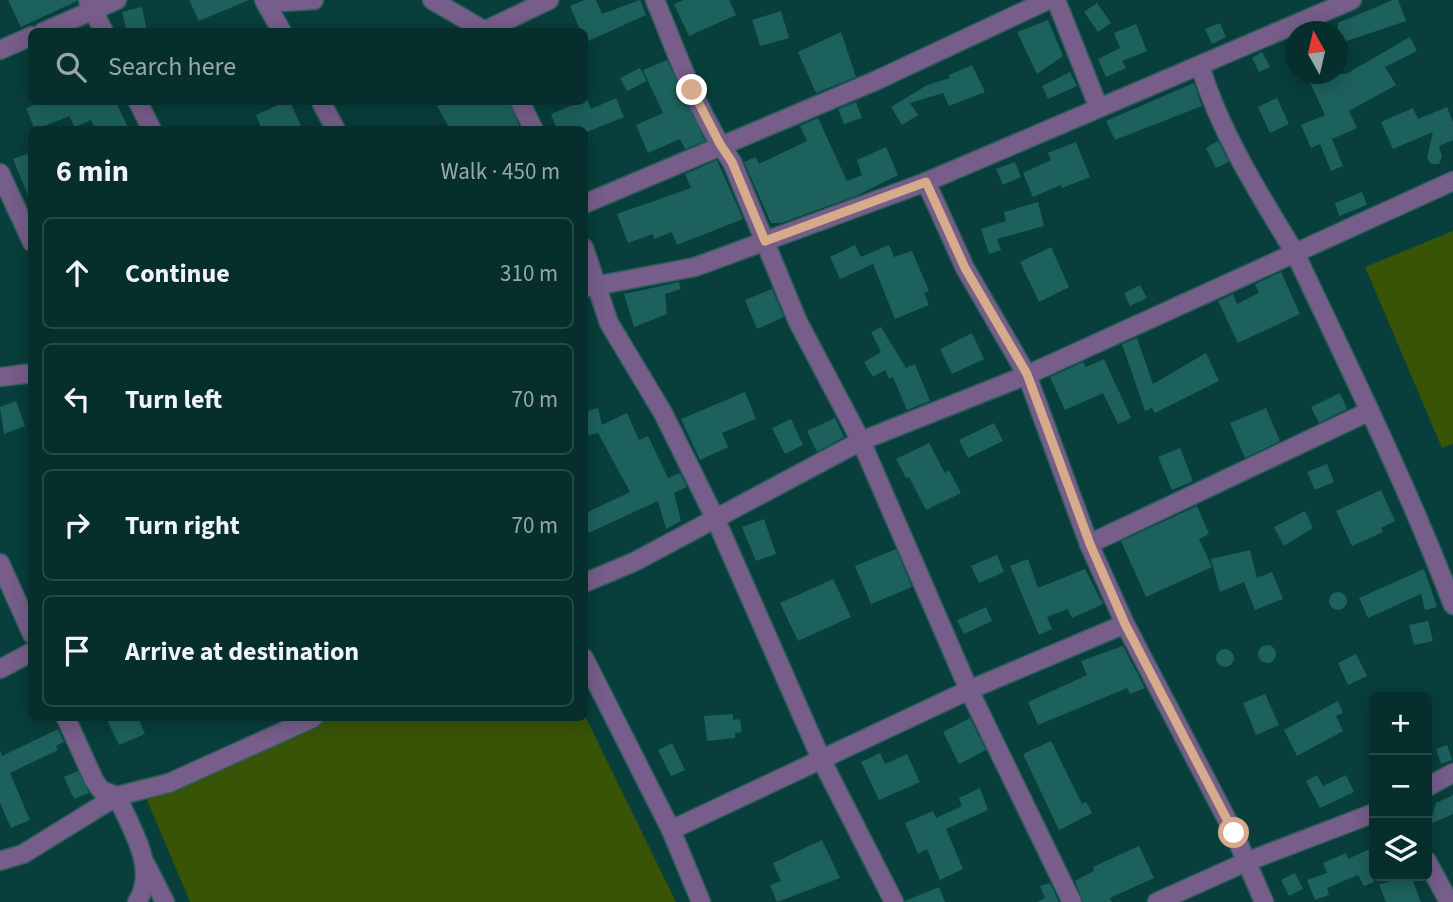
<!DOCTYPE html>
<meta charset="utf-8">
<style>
body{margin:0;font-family:"Source Sans 3",sans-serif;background:#143a38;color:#f1f3f6}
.controls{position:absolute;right:21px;bottom:21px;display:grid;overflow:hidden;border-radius:10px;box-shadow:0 4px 18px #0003}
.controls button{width:63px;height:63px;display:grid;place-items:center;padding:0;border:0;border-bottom:2px solid #274a48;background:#062e2c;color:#f1f3f6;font:35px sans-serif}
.compass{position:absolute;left:1285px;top:21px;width:63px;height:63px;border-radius:50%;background:#062e2c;box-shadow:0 4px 18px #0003;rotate:352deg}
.stop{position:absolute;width:21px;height:21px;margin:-16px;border:5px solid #d6ab8b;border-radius:50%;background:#fff}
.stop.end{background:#d6ab8b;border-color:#fff;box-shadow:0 2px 7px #0008}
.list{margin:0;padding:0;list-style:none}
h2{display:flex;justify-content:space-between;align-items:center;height:91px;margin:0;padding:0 28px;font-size:30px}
h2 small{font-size:23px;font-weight:400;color:#98a8a9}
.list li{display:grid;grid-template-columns:46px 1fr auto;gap:21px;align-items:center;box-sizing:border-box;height:112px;margin:0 14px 14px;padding:0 14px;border:2px solid #274a48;border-radius:10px}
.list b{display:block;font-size:26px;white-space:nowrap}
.list em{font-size:23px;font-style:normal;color:#98a8a9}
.icon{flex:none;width:38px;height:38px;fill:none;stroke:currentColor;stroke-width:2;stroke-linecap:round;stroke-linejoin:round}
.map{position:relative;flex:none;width:1453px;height:902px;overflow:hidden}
.search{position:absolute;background:#062e2c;box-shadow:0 4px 18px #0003;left:28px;top:28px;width:560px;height:77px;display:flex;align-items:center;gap:18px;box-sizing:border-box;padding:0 24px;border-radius:10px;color:#98a8a9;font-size:26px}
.panel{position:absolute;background:#062e2c;box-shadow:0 4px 18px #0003;left:28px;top:126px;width:560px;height:595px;border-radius:10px}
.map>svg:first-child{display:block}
.green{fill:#385407}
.building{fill:#1d615d}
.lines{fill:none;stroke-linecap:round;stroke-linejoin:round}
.street-casing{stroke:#2d5d5a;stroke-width:21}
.street{stroke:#765d8a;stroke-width:18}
.route{stroke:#d6ab8b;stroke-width:9}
</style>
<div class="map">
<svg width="1453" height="902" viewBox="0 0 1453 902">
<rect width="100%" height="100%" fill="#083e3b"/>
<g class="green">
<path d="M1453,231V444L1442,448L1365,267Z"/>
<path d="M585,716L676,902H190L147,800L330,718Z"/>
</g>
<g class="building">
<path d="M8,0H77V1L21,27Z"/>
<path d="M189,0H249L199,21Z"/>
<path d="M584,0H596L602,14L640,0L646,15L586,42L584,32H581L570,6Z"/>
<path d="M684,0H729L736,15L689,36L674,4Z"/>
<path d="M1393,0H1398L1406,21L1338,44V23Z"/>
<path d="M1097,3L1111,23L1098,32L1084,12Z"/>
<path d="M142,7L147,32H127L122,12Z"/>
<path d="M781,11L789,38L760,46L752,20Z"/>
<path d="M1048,20L1063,56L1037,74L1017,32Z"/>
<path d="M1220,23L1226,37L1212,44L1205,29Z"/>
<path d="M1136,24L1147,51L1122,61L1126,68L1106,77L1098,59L1120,48L1114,33Z"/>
<path d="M841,32L856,77L816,93L798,52Z"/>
<path d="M1410,37L1417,51L1385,67L1396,85L1349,111L1357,128L1332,139L1343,166L1331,171L1320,144L1311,148L1301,125L1325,115L1306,74H1346Z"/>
<path d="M1262,52L1270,67L1259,72L1252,58Z"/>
<path d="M667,60L705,141L685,149L680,139L648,153L636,125L663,113L643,70Z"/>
<path d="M972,65L985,92L949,106L943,93L910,103L918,115L902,125L891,107L927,85L950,78L949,75Z"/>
<path d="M640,68L647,81L627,91L620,78Z"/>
<path d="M1070,72L1077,86L1048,99L1042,86Z"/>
<path d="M1194,83L1202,106L1115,140L1106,121Z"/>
<path d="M616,98L624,117L584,133V130H557L551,114L587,99L591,109Z"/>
<path d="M1277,98L1289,124L1270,133L1258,107Z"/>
<path d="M43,102H116L129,130H96L91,120L75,127L69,116L35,130L26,108Z"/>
<path d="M284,102H290L303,130H262L256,115Z"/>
<path d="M446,102H509L521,130L450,129L437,106Z"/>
<path d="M856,102L862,118L844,124L838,109Z"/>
<path d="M1447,107L1453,122V140L1439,146L1442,157L1439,164H1431L1427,158L1433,132L1393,149L1381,122L1413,108L1418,119Z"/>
<path d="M818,118L847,181L862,175L857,160L886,147L898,175L856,196L781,223H771L744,162L756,157L759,164L807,141L800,126Z"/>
<path d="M1218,141L1229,162L1216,168L1206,148Z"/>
<path d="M1076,142L1090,177L1062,188L1061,185L1033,197L1023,173L1051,160L1048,153Z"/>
<path d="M32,152V203H31L13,159Z"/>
<path d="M717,160L743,219L677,245L672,232L654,239L653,234L628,243L617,214L691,188L685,174Z"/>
<path d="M1015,162L1021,177L1003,185L996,169Z"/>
<path d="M1362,192L1367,205L1339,216L1335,203Z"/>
<path d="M1038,202L1044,226L997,239L1001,250L989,254L981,229L1006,221L1004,212Z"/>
<path d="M855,245L861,257L889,245L894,257L912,251L929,291L924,293L929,305L895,319L873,264L840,279L830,257Z"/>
<path d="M1051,247L1069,287L1039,302L1020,262Z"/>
<path d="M1281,272L1300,314L1238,343L1218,301L1233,294L1237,304L1259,293L1255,284Z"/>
<path d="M679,282L681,289L665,294L667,314L634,327L624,294Z"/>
<path d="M1140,285L1147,298L1130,306L1124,293Z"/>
<path d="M772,289L784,317L757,329L745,300Z"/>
<path d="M881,327L906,368L915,364L930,401L907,410L893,377L889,379L885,370L873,377L864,362L881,352L871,332Z"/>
<path d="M972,333L984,359L952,374L940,349Z"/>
<path d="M1137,338L1153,384L1206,353L1219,381L1155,413L1152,408L1145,411L1122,344Z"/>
<path d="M1104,359L1131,418L1118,424L1103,393L1065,410L1050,377L1083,362L1086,367Z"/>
<path d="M745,392L756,419L722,433L728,447L700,460L681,419Z"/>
<path d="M1340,393L1347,409L1319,423L1311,407Z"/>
<path d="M16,401L25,426L4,434L0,407Z"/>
<path d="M598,408L602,425L627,413L639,440L648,436L668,478L680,473L687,487L674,493L681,521L666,529L658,501L584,535V514L630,492L598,433L584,436V412Z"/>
<path d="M1266,408L1280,441L1245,458L1230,423Z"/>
<path d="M835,418L844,437L817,452L807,431Z"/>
<path d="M791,419L803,445L785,454L772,428Z"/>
<path d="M994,423L1003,441L968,458L959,440Z"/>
<path d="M929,443L945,473L949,470L961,493L926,510L909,477L906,478L896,459Z"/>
<path d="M1180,448L1193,481L1172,490L1158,457Z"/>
<path d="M1327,464L1334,482L1315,490L1307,472Z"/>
<path d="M1381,490L1395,521L1381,528L1383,532L1352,546L1336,511Z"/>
<path d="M1197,506L1209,534L1199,539L1212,567L1146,597L1121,541Z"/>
<path d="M1305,511L1313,528L1284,546L1274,527Z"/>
<path d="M764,519L776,554L756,561L742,527Z"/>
<path d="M896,549L912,587L871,604L855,566Z"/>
<path d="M1250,550L1257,578L1272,572L1283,599L1255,610L1244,582L1220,592L1211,559Z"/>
<path d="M997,555L1004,572L979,583L971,566Z"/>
<path d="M1028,559L1038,588L1085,569L1103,604L1072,618L1068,609L1047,617L1052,629L1039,635L1010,566Z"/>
<path d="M1424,569L1437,607L1425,610L1421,594L1368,618L1359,598Z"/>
<path d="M833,579L851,617L798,641L780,603Z"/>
<circle cx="1338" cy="601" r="9"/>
<path d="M986,607L992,621L964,634L957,620Z"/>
<path d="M1428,621L1433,641L1414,645L1409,625Z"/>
<circle cx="1267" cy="654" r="9"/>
<path d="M1123,646L1145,688L1130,694L1127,688L1038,725L1028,702L1087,675L1081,661Z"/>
<circle cx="1225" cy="658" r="9"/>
<path d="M1356,654L1367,676L1348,685L1338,663Z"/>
<path d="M1265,694L1279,725L1256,735L1243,703Z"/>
<path d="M1338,701L1343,713L1336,716L1343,731L1297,756L1284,730Z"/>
<path d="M733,714V720L740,719L742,732L735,733V738L707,741L704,716Z"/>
<path d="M106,718H138L145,734L119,745Z"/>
<path d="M970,718L986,750L959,764L943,732Z"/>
<path d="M58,729L64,742L56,746L58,750L10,773L30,820L11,828L0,803V750L2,756Z"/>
<path d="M1051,741L1082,804L1086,802L1092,813L1059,830L1023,754Z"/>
<path d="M672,743L685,770L671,776L658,750Z"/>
<path d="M1447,745L1452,760L1441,764L1436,749Z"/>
<path d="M880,753L885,764L907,754L920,782L879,800L861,762Z"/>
<path d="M78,771L89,793L74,799L64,777Z"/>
<path d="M1317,775L1323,786L1346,775L1354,792L1320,808L1306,781Z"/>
<path d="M980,788L988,810L946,829L963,869L940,880L927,849L918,854L905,823L933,811L936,818L962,806L959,798Z"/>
<path d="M1453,795V814L1430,824L1436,803Z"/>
<path d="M822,840L840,878L777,902L770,885L781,881L773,863Z"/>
<path d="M1139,846L1154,878L1110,898L1112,902H1083L1075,881L1094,871L1093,867Z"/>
<path d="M1374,847V882L1364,886L1358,875L1327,888L1329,895L1315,900L1307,880L1327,873L1323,863L1346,853L1348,859Z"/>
<path d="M1295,873L1303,889L1289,896L1281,880Z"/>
<path d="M1404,876H1411L1421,902H1386L1379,885Z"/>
<path d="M1050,883L1059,902H1037L1045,898L1040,886Z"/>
<path d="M939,887L945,902H905V901Z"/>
</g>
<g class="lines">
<g class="street-casing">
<g id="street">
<path d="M88,0L104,32"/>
<path d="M264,0L282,32"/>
<path d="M432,0L487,32"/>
<path d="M655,0C678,55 697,113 732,162L798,322L861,441L969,690L1072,902"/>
<path d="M1056,0L1098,106"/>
<path d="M266,3L314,0"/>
<path d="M486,30L549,0"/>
<path d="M43,32L117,0"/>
<path d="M0,50L32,36"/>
<path d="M138,102L152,130"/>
<path d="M321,102L336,130"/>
<path d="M520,102L534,130"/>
<path d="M0,173L32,242"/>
<path d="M1453,181L1295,253C1350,369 1407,485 1453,605"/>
<path d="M584,204L875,81L1048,0"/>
<path d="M584,248L609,323L663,413L716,520L822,761L894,902"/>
<path d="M584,288L695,267L926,182L1352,0"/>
<path d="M0,377L32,373"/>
<path d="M1089,544L1370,411"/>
<path d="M0,563L32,634"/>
<path d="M584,583L634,562L861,441L1027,375L1295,253C1258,192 1221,134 1200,66"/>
<path d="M1125,624L1234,833L1264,902"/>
<path d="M584,658L671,830L701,902"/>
<path d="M0,669L32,652"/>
<path d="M66,718L94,780L101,790L117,796"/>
<path d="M1427,787L1453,773"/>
<path d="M671,830L969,690L1125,624L1089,544L1027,375L965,268L926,182"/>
<path d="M0,861L23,854L117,796"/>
<path d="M1427,861L1449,902"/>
<path d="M146,865L165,902"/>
<path d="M137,902C159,869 130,827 117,796L169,783L313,718"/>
<path d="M1157,902L1246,862L1374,813"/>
</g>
</g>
<use href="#street" class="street"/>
</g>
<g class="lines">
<path class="route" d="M692,90L720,144L732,162L765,241L926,182L965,268L1027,374L1090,544L1125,624L1234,833"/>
</g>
</svg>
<div class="controls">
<button>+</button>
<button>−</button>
<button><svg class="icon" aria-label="layers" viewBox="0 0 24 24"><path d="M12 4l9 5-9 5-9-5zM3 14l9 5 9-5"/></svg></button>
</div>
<svg class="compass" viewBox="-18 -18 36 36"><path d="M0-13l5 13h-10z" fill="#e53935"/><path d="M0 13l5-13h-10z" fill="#98a8a9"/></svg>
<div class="stop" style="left:1234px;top:833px"></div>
<div class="stop end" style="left:692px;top:90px"></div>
<div class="search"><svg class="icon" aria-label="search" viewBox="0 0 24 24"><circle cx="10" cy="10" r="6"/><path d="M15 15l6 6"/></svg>Search here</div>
<section class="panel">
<h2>6 min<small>Walk · 450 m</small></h2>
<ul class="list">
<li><svg class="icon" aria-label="ahead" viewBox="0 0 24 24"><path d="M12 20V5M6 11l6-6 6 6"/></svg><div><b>Continue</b></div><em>310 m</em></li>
<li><svg class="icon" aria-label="left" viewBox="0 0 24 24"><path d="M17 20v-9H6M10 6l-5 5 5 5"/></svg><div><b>Turn left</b></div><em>70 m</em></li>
<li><svg class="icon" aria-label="right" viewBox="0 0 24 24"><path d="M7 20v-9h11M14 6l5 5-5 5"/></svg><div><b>Turn right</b></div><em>70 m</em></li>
<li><svg class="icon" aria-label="arrive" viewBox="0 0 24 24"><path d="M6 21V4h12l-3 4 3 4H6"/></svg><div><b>Arrive at destination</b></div></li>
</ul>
</section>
</div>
